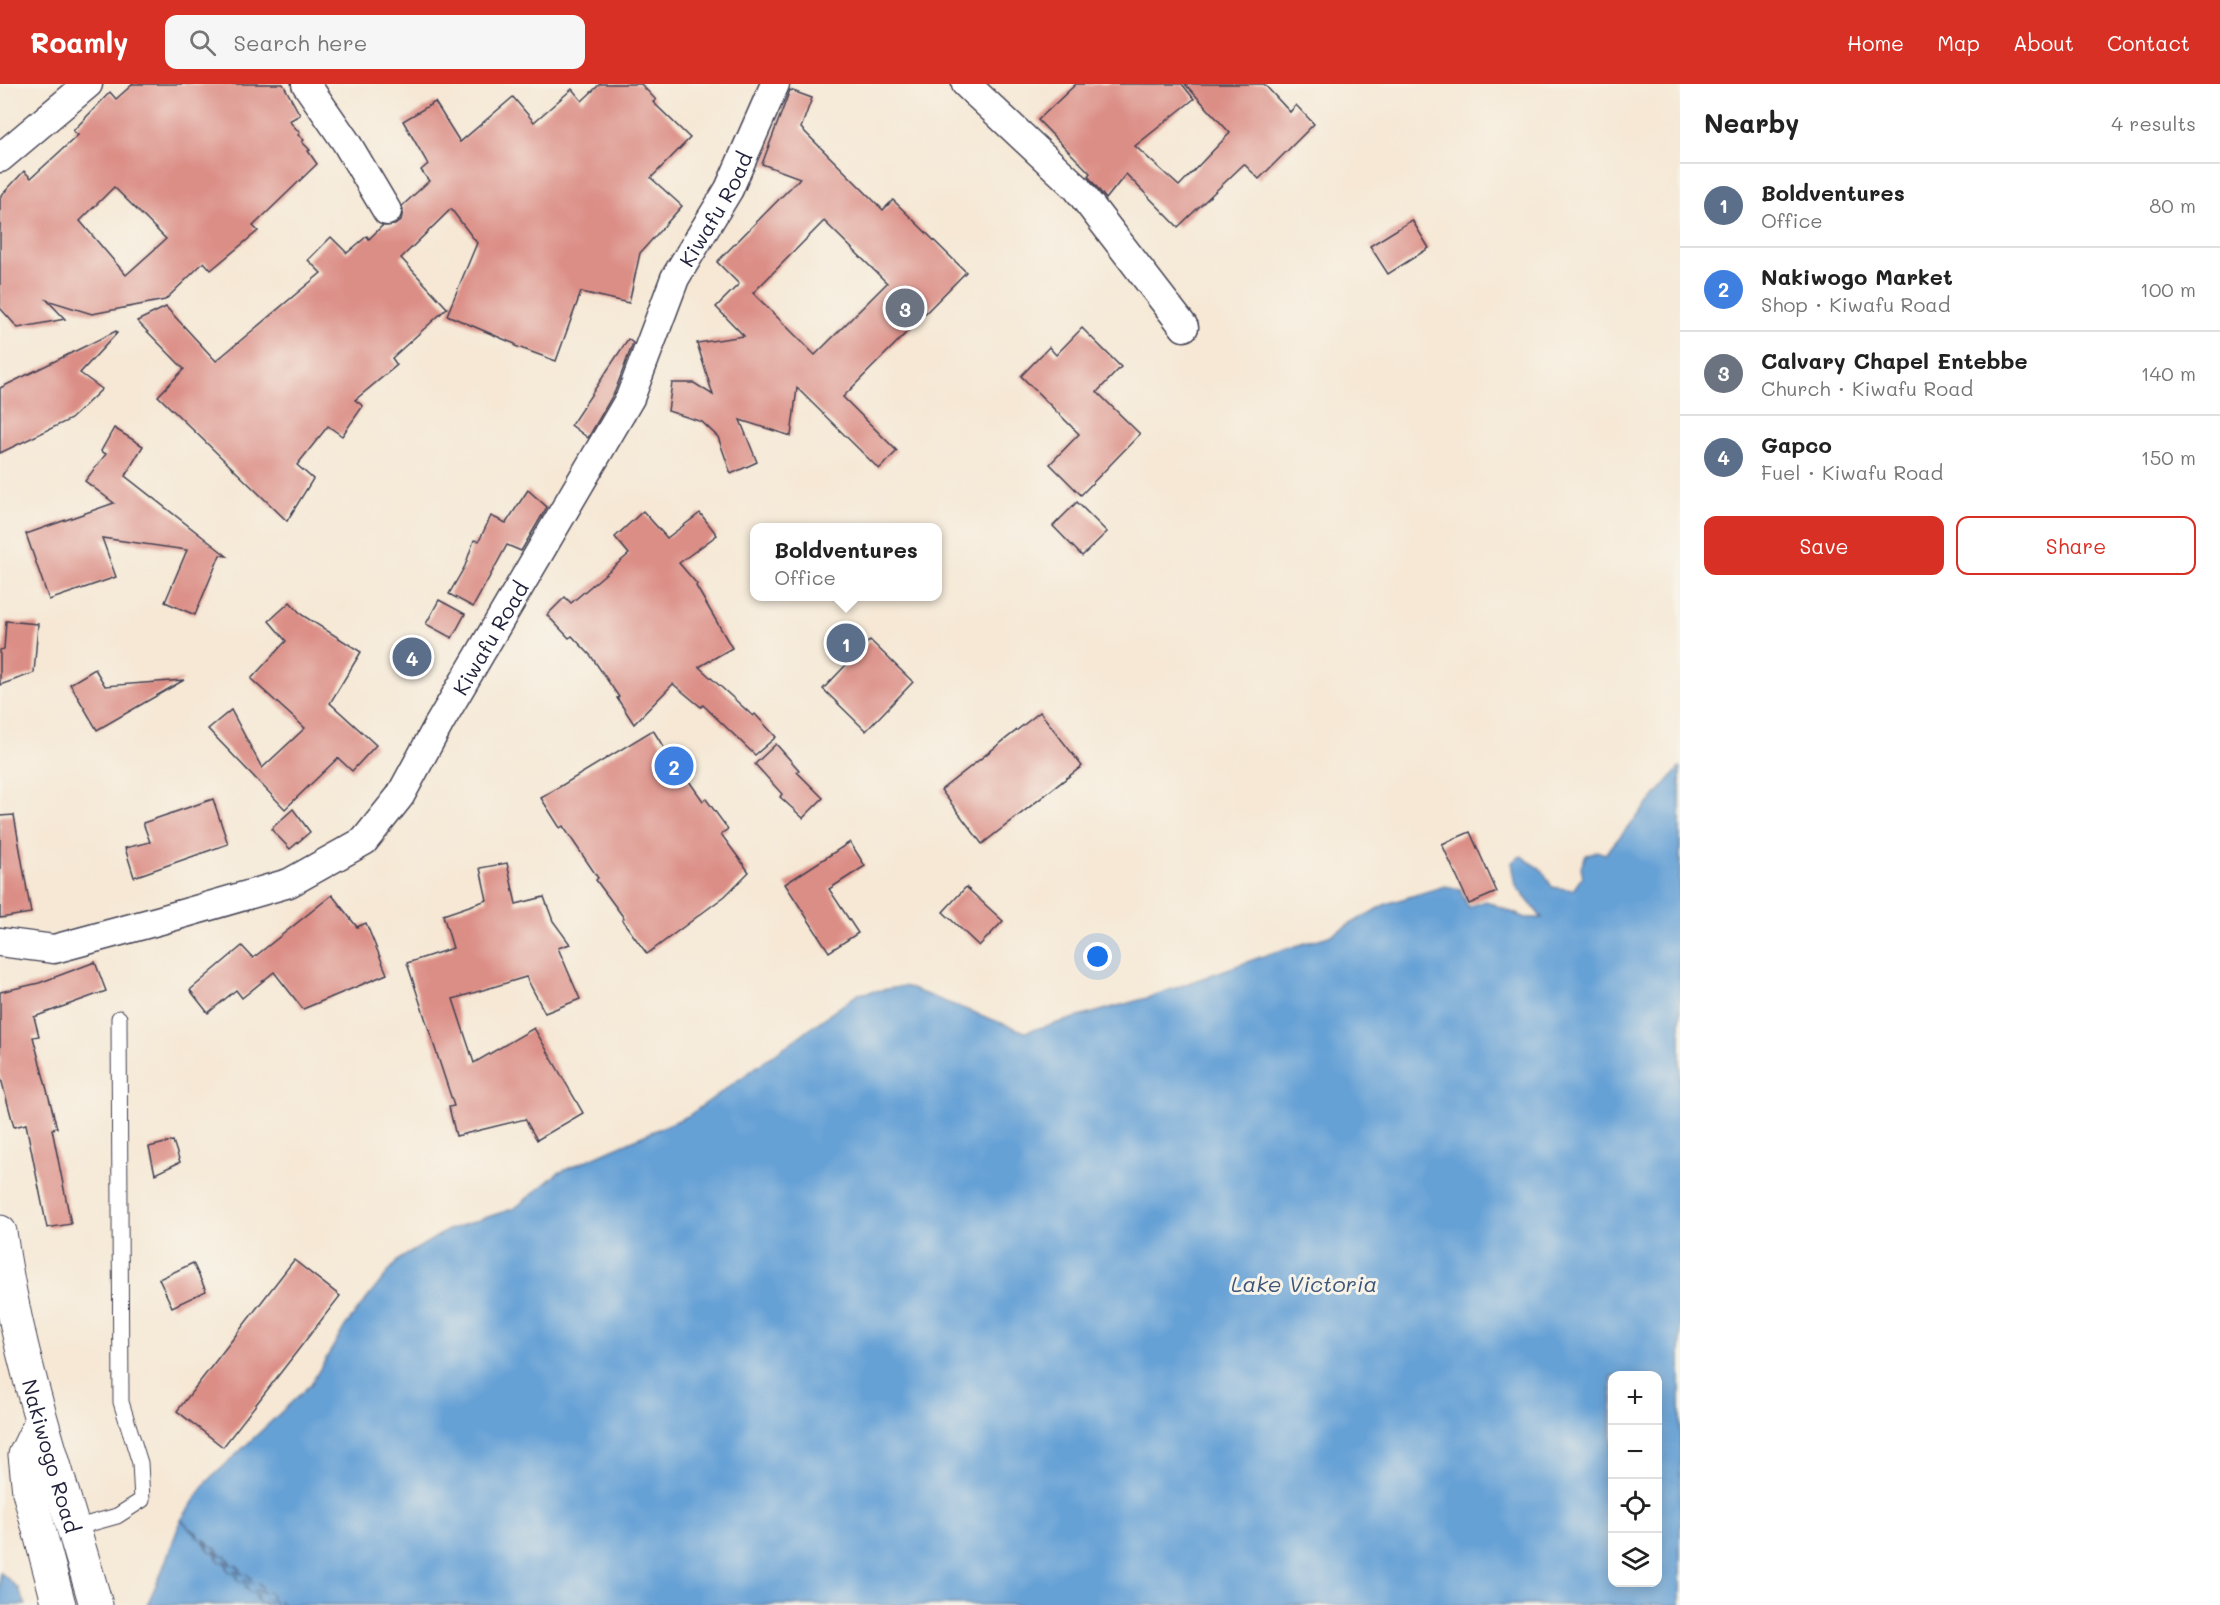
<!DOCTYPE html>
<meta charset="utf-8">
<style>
body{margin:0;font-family:Mali,sans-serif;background:#f6f6f6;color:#222}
.controls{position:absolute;right:18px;bottom:18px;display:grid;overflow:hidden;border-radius:12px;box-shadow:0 3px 15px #0003}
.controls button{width:54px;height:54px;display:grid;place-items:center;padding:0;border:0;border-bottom:2px solid #e0e0e0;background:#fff;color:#222;font:30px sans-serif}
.you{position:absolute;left:1098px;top:873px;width:21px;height:21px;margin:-15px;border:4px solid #fff;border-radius:50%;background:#1a73e8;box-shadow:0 0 0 9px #1a73e833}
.badge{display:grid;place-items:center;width:39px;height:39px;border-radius:50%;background:#d93025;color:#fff;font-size:20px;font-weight:700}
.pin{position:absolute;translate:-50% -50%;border:3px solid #fff;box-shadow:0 2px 6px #0006}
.popup{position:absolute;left:750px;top:439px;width:192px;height:78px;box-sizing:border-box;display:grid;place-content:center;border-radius:12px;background:#fff;filter:drop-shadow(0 2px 4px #0005);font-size:20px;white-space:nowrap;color:#767676}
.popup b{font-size:22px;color:#222}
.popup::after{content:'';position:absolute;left:50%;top:100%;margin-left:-12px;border:12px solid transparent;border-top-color:#fff}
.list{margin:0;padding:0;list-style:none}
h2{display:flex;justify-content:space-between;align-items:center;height:78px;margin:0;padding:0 24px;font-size:26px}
h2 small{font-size:20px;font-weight:400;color:#767676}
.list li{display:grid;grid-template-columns:39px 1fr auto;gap:18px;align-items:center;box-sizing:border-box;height:84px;padding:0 24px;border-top:2px solid #e0e0e0}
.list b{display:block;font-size:22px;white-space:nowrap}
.list p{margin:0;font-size:20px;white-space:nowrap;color:#767676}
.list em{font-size:20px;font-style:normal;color:#767676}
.actions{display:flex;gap:12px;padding:18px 24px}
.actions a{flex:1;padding:14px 0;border:2px solid #d93025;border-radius:12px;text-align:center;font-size:21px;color:#d93025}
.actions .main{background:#d93025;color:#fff}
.icon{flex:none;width:33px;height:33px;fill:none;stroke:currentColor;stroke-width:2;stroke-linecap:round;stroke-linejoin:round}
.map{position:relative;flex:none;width:1680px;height:1521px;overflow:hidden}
header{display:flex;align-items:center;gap:36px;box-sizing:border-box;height:84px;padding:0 30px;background:#d93025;color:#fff}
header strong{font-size:28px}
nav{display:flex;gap:33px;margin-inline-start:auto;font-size:21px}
.search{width:420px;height:54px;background:#f6f6f6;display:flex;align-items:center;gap:15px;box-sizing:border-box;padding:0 21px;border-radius:12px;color:#767676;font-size:22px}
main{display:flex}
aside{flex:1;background:#fff}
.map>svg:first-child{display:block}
.water{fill:#66a1d6;stroke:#446288;stroke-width:1.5;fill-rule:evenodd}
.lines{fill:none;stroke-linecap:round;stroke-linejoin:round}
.ferry{stroke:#3d5579;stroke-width:1.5;stroke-dasharray:8 6;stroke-linecap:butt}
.building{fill:#db8e86;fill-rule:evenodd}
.lane-casing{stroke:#424052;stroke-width:17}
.street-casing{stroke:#424052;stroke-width:31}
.secondary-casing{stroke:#424052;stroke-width:35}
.lane{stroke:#fff;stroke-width:15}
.street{stroke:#fff;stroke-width:28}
.secondary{stroke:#fff;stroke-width:33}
.labels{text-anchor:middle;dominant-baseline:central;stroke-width:6;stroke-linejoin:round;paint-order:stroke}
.street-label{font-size:21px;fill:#22223b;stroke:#f7f3e8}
.water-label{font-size:22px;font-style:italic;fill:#3d5579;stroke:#f7f3e8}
</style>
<header>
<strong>Roamly</strong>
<div class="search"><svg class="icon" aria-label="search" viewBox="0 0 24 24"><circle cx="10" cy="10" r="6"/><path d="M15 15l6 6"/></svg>Search here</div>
<nav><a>Home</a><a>Map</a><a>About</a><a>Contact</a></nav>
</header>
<main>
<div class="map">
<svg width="1680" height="1521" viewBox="0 0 1680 1521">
<rect width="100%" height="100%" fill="#f7f3e8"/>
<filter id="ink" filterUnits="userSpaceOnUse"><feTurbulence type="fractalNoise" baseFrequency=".0167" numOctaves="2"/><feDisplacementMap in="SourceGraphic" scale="12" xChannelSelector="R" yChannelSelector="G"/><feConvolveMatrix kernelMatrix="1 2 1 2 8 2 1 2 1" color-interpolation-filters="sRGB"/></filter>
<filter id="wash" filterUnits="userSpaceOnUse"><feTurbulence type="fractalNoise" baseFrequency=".008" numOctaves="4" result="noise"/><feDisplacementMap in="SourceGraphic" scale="24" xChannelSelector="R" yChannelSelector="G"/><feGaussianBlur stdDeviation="1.35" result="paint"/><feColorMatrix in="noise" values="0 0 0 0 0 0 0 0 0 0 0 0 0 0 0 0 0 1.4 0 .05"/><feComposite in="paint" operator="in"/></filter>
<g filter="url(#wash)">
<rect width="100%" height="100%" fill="#f6e8d5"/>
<g class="water">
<path d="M1680,683V1521H147L160,1492L181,1436L206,1399L311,1300L346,1241L398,1176L448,1146L515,1124L558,1089L688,1032L858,910L904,902L1025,948L1150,913L1269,870L1329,852L1386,820L1445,802L1460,805L1468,823L1486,817L1525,834H1542L1516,802L1512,778L1521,772L1543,787L1552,803L1573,806L1583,792L1581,783L1586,771L1597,767L1605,770ZM1612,1292H1658V1498H1612Z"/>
<path d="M0,1488L18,1504L26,1521H0Z"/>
</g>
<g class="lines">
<g class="ferry">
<path d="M181,1436L284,1521"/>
<path d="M186,1441L203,1459"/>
<path d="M193,1447L272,1521"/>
<path d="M203,1458L266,1521"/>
<path d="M206,1458L278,1521"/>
<path d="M206,1463L262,1521"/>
</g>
</g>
<g id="blocks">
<g class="building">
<path d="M133,0H283L300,31L289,37L300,49L298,51L304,56L302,58L310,66L308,67L317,80L253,142L258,147L211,186L204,178L165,216L92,230L47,216L65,235L18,244L0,224V113L24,87L31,94L78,51L73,47L110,8L116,15ZM114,103L166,155L126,191L80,137Z"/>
<path d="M600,0H641L656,16L653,18L690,54L651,94L682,122L640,169L629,219L581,208L556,277L515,262V260L447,231L477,159L451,125L401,174L447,224L392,274L397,281L355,316L363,322L342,352L328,342L297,381L313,395L287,437L158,312L184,285L137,237L166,223L216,277L321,189L308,176L331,153L347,169L367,152L369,155L382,142L395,141L401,136L403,127L402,122L429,97L421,86L428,80L403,37L435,18L460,58L513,13L534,38L572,5L582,17Z"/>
<path d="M1076,0H1182L1194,15L1135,62L1179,102L1230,49L1185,0H1264L1290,28L1296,21L1314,40L1259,95L1244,80L1178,143L1126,90L1106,115L1088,92L1090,89L1038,36Z"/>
<path d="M790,6L812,14L801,44L883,126L893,116L966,188L843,313L897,367L879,385L797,304L791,352L740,336L757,378L731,390L718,353L702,338L668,327L672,299H694L713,311L697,259L744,252L716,223L739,200L717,178L800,94L762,80ZM824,137L887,199L815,271L753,209Z"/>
<path d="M1412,136L1429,164L1388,190L1370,162Z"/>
<path d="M1082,244L1121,283L1097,308L1140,350L1081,411L1050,380L1079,350L1021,292L1049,263L1056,271Z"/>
<path d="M116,247L117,249L80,289L102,305L71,335L0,369V304Z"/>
<path d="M628,255L633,259L615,307L588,354L571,341Z"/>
<path d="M114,344L143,362L125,392L227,472L220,471L195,531L165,518L187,466L102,454L116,493L49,516L26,450L114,419L85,397L106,370L101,367Z"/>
<path d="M528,406L547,423L521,467L507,461L473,523L449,510L465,482L474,456L479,457L491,432L506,439Z"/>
<path d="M1077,418L1107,448L1082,472L1053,442Z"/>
<path d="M643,427L667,454L700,429L717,451L679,479L697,500L696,502L732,564L699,583L753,632L755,630L776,653L755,671L703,621L701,623L673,600L634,640L617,614L619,613L591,572L572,552L569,554L547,531L565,513L571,519L629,470L615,453Z"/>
<path d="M439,516L465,530L452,554L426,540Z"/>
<path d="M290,518L302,531L361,568L330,619L376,661L352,687L338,674L285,725L208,645L231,626L262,684L305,644L251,595L286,557L269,537Z"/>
<path d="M6,537L38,540L34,589L0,601V566L4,565Z"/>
<path d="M870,556L913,598L866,647L823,605Z"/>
<path d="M95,585L105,602L184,596L97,646L70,600Z"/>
<path d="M1040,628L1082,682L982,760L941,706Z"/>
<path d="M653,646L677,685L679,683L703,717L706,715L728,745L721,750L749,788L725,812L647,870L622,836L624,834L596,796L598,794L563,742L560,744L541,714Z"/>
<path d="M776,660L799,686L797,688L823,714L803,734L780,713L782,710L755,680Z"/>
<path d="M213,715L228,760L134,793L125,764L150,758L143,739Z"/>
<path d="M293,725L310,748L290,765L271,745Z"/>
<path d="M14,731L31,829L0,834V732Z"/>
<path d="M1470,748L1497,808L1469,820L1442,760Z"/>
<path d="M850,758L865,782L829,805L858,849L829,868L785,800Z"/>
<path d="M507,779L516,820L544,813L553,837L570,860L558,864L580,915L545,929L526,893L453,915L474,979L534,944L583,1029L537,1056L525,1035L456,1052L449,1023L454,1022L407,879L453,864L443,831L487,816L480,784Z"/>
<path d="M966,803L1003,837L979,862L943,828Z"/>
<path d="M332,811L357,843L366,839L387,890L303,925L274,888L242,914L236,906L208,929L190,906L242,862L253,874Z"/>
<path d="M95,878L106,907L34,933L39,952L33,953L57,1044L52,1045L71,1140L47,1144L26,1040L14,1043L0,991V908L39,899Z"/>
<path d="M173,1057L180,1078L155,1090L149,1063Z"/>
<path d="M294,1176L340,1212L223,1363L177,1327Z"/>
<path d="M193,1179L206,1207L172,1223L159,1195Z"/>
</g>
</g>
</g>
<g filter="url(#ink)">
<use href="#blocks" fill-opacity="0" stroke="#424052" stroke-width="1.5"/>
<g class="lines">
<g class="lane-casing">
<path id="lane" d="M74,1444L117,1432L142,1416L140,1379L121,1318L119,934"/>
</g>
<g class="street-casing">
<g id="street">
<path d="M306,0L346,58L387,127"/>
<path d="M966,0L1076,103L1184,243"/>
<path d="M0,74L88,0"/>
<path id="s1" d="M0,858L54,865L161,836L289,799L364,757L400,712L439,640L630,314L675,194L729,105L775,0"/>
</g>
</g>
<g class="secondary-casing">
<g id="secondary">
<path id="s2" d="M0,1148C17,1276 61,1398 96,1521"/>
<path d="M41,1338L25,1371L29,1408L59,1521"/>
</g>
</g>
<use href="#lane" class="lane"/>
<use href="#street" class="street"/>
<use href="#secondary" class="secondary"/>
</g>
</g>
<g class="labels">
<g class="street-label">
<text stroke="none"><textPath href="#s1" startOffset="1110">Kiwafu Road</textPath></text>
<text stroke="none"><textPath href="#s1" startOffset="624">Kiwafu Road</textPath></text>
<text stroke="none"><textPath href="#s2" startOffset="230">Nakiwogo Road</textPath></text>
</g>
<g class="water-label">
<text x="1304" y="1199">Lake Victoria</text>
</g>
</g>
</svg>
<div class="controls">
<button>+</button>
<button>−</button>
<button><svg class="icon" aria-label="locate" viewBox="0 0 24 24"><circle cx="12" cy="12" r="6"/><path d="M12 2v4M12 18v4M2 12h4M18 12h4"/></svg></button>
<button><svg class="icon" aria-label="layers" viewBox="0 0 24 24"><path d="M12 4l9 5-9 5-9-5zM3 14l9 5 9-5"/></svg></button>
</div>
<div class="you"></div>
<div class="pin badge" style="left:846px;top:559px;background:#5c6f8a">1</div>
<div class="popup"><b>Boldventures</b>Office</div>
<div class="pin badge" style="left:674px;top:682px;background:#3f7fe0">2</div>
<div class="pin badge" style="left:905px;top:224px;background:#6b7280">3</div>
<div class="pin badge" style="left:412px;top:573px;background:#5c6f8a">4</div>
</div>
<aside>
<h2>Nearby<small>4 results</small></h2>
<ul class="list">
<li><span class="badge" style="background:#5c6f8a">1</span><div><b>Boldventures</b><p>Office</p></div><em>80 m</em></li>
<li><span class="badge" style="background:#3f7fe0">2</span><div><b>Nakiwogo Market</b><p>Shop · Kiwafu Road</p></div><em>100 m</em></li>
<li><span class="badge" style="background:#6b7280">3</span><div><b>Calvary Chapel Entebbe</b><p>Church · Kiwafu Road</p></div><em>140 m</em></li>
<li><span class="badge" style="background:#5c6f8a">4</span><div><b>Gapco</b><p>Fuel · Kiwafu Road</p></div><em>150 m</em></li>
</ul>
<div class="actions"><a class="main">Save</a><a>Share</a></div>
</aside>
</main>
